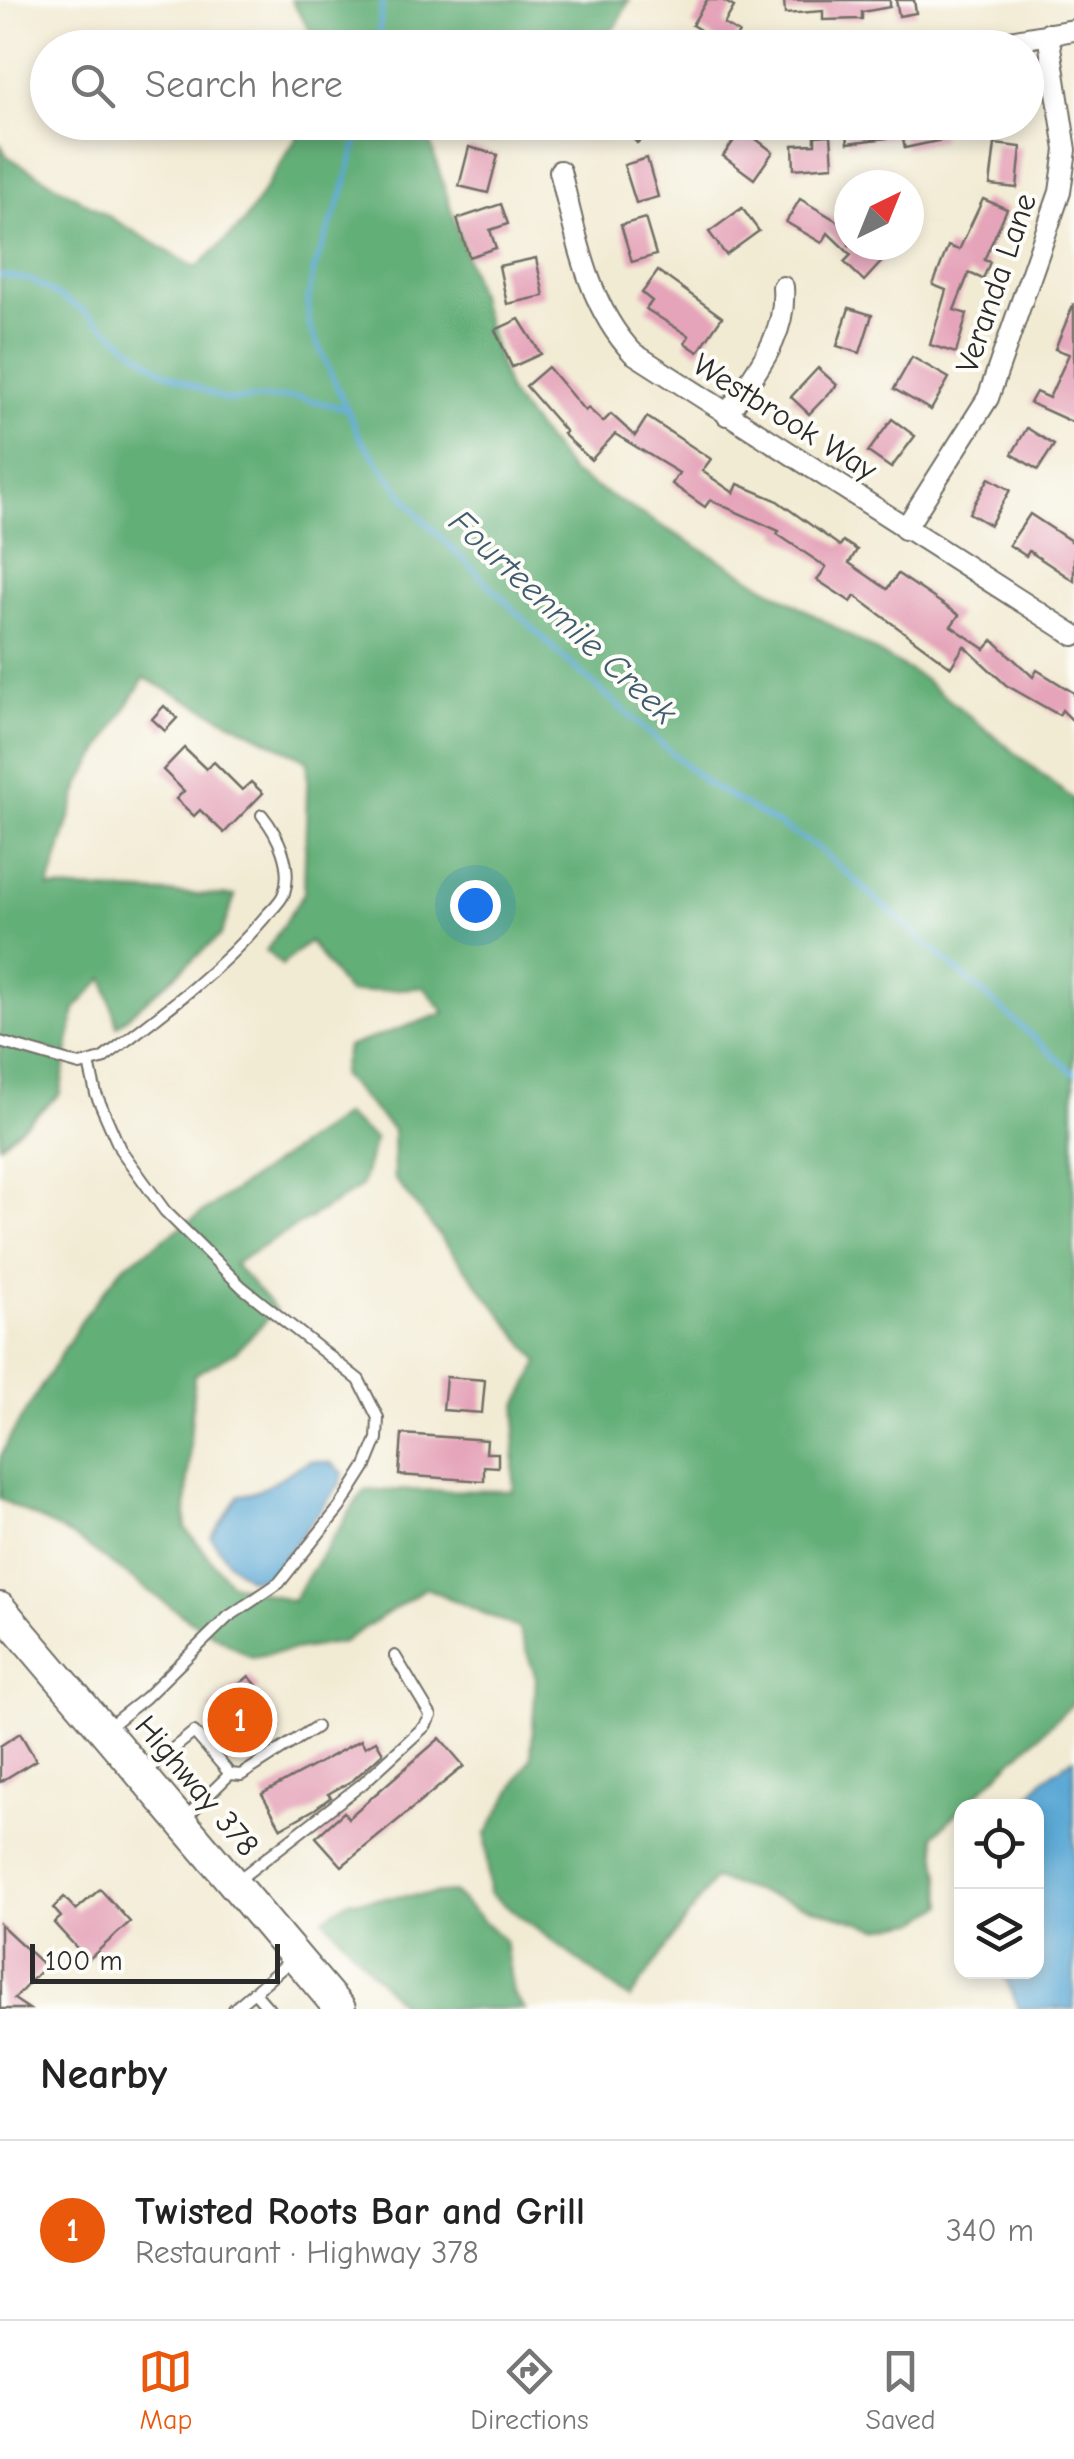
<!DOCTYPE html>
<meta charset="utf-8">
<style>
body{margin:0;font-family:"Comic Neue",sans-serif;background:#f2f2f2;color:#222}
.controls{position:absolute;right:30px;bottom:30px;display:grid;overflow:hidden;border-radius:20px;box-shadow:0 5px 15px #0003}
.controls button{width:90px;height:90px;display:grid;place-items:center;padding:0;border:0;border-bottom:2px solid #e0e0e0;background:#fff;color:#222;font:50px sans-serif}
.compass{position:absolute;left:834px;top:170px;width:90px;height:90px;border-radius:50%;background:#fff;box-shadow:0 5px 15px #0003;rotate:43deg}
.scale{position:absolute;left:30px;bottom:25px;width:250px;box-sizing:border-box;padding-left:10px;border:5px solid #2b2b2b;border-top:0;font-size:28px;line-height:35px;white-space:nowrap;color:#2b2b2b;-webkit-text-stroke:8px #fdfcf7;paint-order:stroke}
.you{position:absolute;left:475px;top:905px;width:35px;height:35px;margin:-25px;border:8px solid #fff;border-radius:50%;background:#1a73e8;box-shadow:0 0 0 15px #1a73e833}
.badge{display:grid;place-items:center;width:65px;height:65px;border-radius:50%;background:#ea580c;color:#fff;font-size:32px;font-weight:700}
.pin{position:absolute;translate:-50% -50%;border:5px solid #fff;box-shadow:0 2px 10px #0006}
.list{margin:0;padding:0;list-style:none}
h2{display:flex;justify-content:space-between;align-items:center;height:130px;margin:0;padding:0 40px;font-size:42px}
h2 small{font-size:32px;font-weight:400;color:#767676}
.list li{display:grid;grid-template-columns:65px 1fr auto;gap:30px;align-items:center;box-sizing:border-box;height:180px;padding:0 40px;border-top:2px solid #e0e0e0}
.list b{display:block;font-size:38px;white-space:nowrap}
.list p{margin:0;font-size:32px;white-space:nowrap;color:#767676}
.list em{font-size:32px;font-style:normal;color:#767676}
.icon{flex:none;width:55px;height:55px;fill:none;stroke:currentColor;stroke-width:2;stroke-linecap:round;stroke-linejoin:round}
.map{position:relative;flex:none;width:1074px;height:2009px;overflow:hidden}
.search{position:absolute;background:#fff;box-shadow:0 5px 15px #0003;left:30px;right:30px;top:30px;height:110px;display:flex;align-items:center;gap:25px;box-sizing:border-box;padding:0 35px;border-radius:55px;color:#767676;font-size:38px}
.sheet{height:310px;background:#fff}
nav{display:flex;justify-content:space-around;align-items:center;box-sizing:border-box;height:140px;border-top:2px solid #e0e0e0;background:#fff;font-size:28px;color:#767676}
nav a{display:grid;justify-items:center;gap:5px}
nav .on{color:#ea580c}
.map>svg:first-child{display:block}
.forest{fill:#63af78;stroke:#476d52;stroke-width:2.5}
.water{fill:#5ca9d5;stroke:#446a80;stroke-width:2.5}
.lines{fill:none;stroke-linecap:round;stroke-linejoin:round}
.stream{stroke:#5ca9d5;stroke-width:5}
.building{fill:#e5a4ba}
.lane-casing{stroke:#716e66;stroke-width:14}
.street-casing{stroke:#716e66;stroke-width:24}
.primary-casing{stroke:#716e66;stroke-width:34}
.lane{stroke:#fff;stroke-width:10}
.street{stroke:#fff;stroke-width:20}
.primary{stroke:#fff;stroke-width:30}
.labels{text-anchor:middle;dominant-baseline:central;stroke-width:8;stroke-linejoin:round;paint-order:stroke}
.street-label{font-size:32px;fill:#2b2b2b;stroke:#fdfcf7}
.water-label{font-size:35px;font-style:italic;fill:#3f5d6f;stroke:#fdfcf7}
</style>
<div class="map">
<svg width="1074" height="2009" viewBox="0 0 1074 2009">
<rect width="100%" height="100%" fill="#fdfcf7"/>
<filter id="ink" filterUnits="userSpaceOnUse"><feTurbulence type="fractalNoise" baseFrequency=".01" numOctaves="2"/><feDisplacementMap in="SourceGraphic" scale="20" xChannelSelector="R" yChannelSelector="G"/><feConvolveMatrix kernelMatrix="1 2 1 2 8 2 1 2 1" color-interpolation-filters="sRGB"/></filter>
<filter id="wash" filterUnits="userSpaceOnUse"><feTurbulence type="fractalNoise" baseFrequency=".0048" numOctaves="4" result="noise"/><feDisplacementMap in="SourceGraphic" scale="40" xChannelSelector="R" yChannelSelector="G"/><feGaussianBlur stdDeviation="2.25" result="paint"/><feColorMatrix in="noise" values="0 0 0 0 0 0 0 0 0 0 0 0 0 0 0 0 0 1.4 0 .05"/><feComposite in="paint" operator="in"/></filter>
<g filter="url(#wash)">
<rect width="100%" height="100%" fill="#f2ebd4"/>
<g class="forest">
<path d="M291,0H629L615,28L534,47L314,48V37Z"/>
<path d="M306,123H424L509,394L573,474L922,678L1074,800V1702L934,1835L944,1905L917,1922L879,1928L714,1879L630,1999L489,1893L486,1834L531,1758L536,1678L518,1628L426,1588L343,1642L251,1657L188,1619L74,1537L0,1499V1458L10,1437L84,1317L122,1268L344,1115L375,1139L361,1187L234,1264L276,1310L235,1352L194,1375L185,1528L230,1583L292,1601L364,1490L513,1491L517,1407L539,1362L394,1178L393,1130L341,1075L347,1047L445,1013L424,987L348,993L309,941L282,965L266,951L304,893L308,761L144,678L80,784L49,888L235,896L221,935L117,1026L104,978L75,1009L60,1094L0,1145V143L7,156L196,268L243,224Z"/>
<path d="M453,1892L505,1941L513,1994L525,2009H405L324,1918L349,1901Z"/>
</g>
<g class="water">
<path d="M311,1461L331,1463L343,1473L340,1484L269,1577L249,1579L229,1563L211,1537L239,1495C266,1493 285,1471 311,1461Z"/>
<path d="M1074,1758V2009H1019L1003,1972H1036V1806H1021L1044,1779Z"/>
</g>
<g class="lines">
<g class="stream">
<path d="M377,48L383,0"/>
<path d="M362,122L343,193L314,269L308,301L309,325L360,438L421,518L557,652L705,782L817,847L1074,1073"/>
<path d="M0,275L31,280L84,311L162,371L225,400L298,397L348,409"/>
</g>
</g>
<g id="blocks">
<g class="building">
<path d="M707,0H722L734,7L724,24L739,33L730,48L692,25Z"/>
<path d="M784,0H890V7L862,12V19L823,20V11L785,14Z"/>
<path d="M896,0H914L916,13L899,16Z"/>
<path d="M489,122H532V123L496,138Z"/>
<path d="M618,122H660L637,143Z"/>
<path d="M747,122L764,128L756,139L773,152L754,179L723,156Z"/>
<path d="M846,122H886V126L938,122L942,140L905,148L902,136L848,143Z"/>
<path d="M831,135L833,166L794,169L793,145L815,144V136Z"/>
<path d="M995,144L1021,147L1017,188L990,185Z"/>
<path d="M469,147L498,155L488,193L459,186Z"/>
<path d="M647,158L658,197L636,203L624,165Z"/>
<path d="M800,199L849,228V245H871L885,258L864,281L844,262L851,255L828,233L822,243L786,222Z"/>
<path d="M983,199L1007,209L984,260L990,262L983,279L969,273L954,310L967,314L956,353L930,345L946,290L933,285L948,246L959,250Z"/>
<path d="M501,204L508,224L490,230L496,248L469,257L457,219Z"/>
<path d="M742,208L759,231L726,255L709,232Z"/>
<path d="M645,218L656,255L632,262L621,225Z"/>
<path d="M536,258L544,296L507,304L499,266Z"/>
<path d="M658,271L722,317L698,352L685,343L689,336L646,309L652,301L642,293Z"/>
<path d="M1074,303V423L1030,403L1036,392L1049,398L1069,354L1055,349Z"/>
<path d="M849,308L872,315L860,353L837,346Z"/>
<path d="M519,319L541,354L512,367L495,330Z"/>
<path d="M912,357L949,378L931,410L894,389Z"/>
<path d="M548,367L585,411L588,408L603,422L611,414L635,436L647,417L711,459L702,471L734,493L738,484L776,500L840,546L843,541L857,550L849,563L887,589L898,574L959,615L951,626L985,649L993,640L1033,677L1037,670L1074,693V722L1062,710L1059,715L1006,685L964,646L951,667L855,596L851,602L817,580L826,567L777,534L779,531L710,500L705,507L672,484L679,473L615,434L591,460L563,434L566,432L526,386Z"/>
<path d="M818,368L837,385L809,414L791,397Z"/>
<path d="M892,419L915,436L891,468L868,452Z"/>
<path d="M1027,428L1054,445L1038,470L1012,454Z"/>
<path d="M989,478L1010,490L990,525L969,513Z"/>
<path d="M1030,514L1074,543V581L1029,551L1026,556L1009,545Z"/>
<path d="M164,706L177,718L165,731L152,719Z"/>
<path d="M184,748L206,769L214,762L242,790L251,782L263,793L224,833L200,810L194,816L176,799L184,791L163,770Z"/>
<path d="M446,1377L485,1380L482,1413L443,1410Z"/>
<path d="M402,1434L487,1440L486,1453H498V1467L484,1466V1481L399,1475Z"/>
<path d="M249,1676L259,1688L252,1693L279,1725L265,1738L257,1728L238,1744L209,1710Z"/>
<path d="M20,1733L36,1760L0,1782V1746Z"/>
<path d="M440,1738L464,1766L342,1866L316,1837L344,1812L348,1818Z"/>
<path d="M361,1740L365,1747L376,1741L383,1753L353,1780L328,1794L331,1797L315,1809L281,1828L262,1794Z"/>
<path d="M100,1889L130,1922L88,1960L54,1923L61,1917L53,1908L64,1897L76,1910Z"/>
<path d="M0,1924L45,1966L14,1999L29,2009H0Z"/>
</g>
</g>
</g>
<g filter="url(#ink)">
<use href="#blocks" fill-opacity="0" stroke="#716e66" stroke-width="2.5"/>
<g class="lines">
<g class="lane-casing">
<g id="lane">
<path d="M0,1042L80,1065L102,1059C160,1015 218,973 265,917C271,910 281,902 284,893C293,866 278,835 262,815"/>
<path d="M89,1063L96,1094L120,1149L165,1211L242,1287L359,1380L378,1418L377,1439L366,1466L340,1507L279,1583L228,1617L145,1698L108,1727"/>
<path d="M144,1772L194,1732L230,1774L185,1818"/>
<path d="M230,1774L241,1775L316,1727"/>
<path d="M238,1880L362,1784L425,1726L431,1716L395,1656"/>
<path d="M254,1992L269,2009"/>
<path d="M234,2009L295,1957"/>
</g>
</g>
<g class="street-casing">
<g id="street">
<path d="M968,48L1074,30"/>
<path d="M560,171C576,234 587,305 633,353L1074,635"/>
<path d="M727,415C754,372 787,339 783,287"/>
<path d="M905,529L988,398L1060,192L1066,150L1048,34"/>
</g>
</g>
<g class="primary-casing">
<path id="primary" d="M0,1608L340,2009"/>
</g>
<use href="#lane" class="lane"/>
<use href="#street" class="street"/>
<use href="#primary" class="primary"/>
</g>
</g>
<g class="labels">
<g class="street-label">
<text transform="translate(996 283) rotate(-71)">Veranda Lane</text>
<text transform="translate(785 417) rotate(32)">Westbrook Way</text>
<text transform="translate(197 1786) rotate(50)">Highway 378</text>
</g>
<g class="water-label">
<text transform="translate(563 617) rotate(43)">Fourteenmile Creek</text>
</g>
</g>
</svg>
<div class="controls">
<button><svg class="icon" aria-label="locate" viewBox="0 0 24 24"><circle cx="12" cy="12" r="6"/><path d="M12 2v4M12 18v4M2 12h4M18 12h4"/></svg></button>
<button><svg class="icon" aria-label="layers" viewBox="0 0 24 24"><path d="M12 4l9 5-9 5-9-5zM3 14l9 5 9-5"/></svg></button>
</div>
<svg class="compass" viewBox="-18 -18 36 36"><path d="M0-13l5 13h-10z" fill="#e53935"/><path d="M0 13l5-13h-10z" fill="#767676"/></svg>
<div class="scale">100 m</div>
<div class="you"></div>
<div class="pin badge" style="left:240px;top:1720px">1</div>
<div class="search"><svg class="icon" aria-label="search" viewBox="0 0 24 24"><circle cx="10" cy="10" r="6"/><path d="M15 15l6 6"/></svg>Search here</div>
</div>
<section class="sheet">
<h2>Nearby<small></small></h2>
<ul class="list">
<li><span class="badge">1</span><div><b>Twisted Roots Bar and Grill</b><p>Restaurant · Highway 378</p></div><em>340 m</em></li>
</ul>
</section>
<nav>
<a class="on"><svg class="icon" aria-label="map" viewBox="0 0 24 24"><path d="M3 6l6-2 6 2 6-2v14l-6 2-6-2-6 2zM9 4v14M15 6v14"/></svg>Map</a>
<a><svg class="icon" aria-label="directions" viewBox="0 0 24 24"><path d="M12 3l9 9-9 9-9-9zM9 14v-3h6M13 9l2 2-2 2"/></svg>Directions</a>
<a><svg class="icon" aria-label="saved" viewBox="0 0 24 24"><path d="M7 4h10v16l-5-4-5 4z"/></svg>Saved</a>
</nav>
